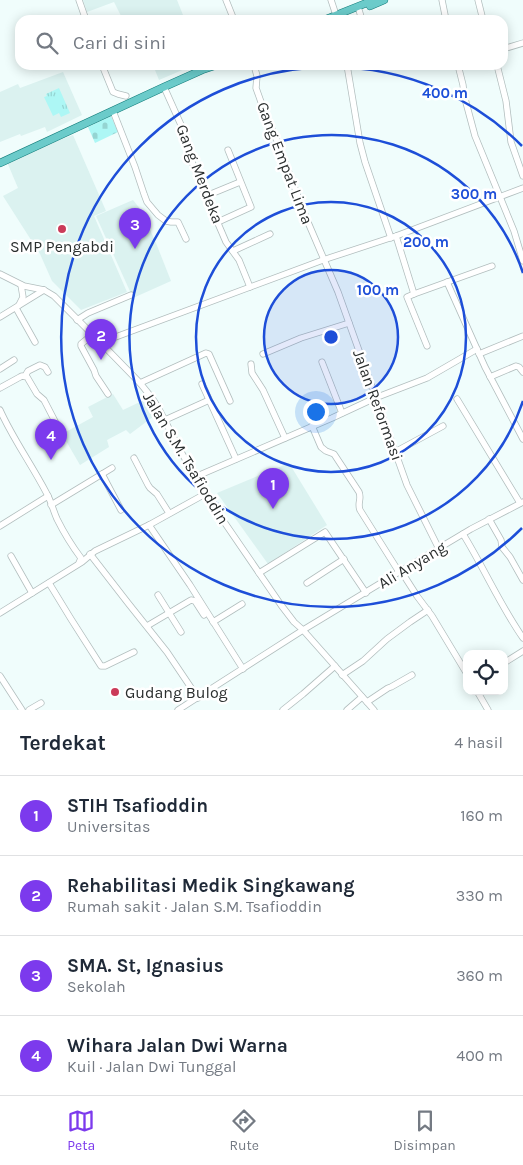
<!DOCTYPE html>
<html lang="id">
<meta charset="utf-8">
<style>
body{margin:0;font-family:Karla,sans-serif;background:#f6f6f7;color:#1f2937}
.controls{position:absolute;right:15px;bottom:15px;display:grid;overflow:hidden;border-radius:10px;box-shadow:0 2px 12px #0003}
.controls button{width:45px;height:45px;display:grid;place-items:center;padding:0;border:0;border-bottom:1px solid #e0e1e3;background:#fff;color:#1f2937;font:25px sans-serif}
.you{position:absolute;left:315px;top:411px;width:18px;height:18px;margin:-12px;border:4px solid #fff;border-radius:50%;background:#1a73e8;box-shadow:0 0 0 8px #1a73e833}
.badge{display:grid;place-items:center;width:32px;height:32px;border-radius:50%;background:#7c3aed;color:#fff;font-size:16px;font-weight:700}
.pin{position:absolute;translate:-50% -41px;filter:drop-shadow(0 1px 2px #0008)}
.pin::after{content:'';position:absolute;top:26px;width:18px;height:15px;background:inherit;clip-path:polygon(0 0,100% 0,50% 100%)}
.list{margin:0;padding:0;list-style:none}
h2{display:flex;justify-content:space-between;align-items:center;height:65px;margin:0;padding:0 20px;font-size:21px}
h2 small{font-size:16px;font-weight:400;color:#747a83}
.list li{display:grid;grid-template-columns:32px 1fr auto;gap:15px;align-items:center;box-sizing:border-box;height:80px;padding:0 20px;border-top:1px solid #e0e1e3}
.list b{display:block;font-size:19px;white-space:nowrap}
.list p{margin:0;font-size:16px;white-space:nowrap;color:#747a83}
.list em{font-size:16px;font-style:normal;color:#747a83}
.icon{flex:none;width:28px;height:28px;fill:none;stroke:currentColor;stroke-width:2;stroke-linecap:round;stroke-linejoin:round}
.map{position:relative;flex:none;width:523px;height:710px;overflow:hidden}
.search{position:absolute;background:#fff;box-shadow:0 2px 12px #0003;left:15px;right:15px;top:15px;height:55px;display:flex;align-items:center;gap:12px;box-sizing:border-box;padding:0 18px;border-radius:15px;color:#747a83;font-size:19px}
.sheet{height:385px;background:#fff}
nav{display:flex;justify-content:space-around;align-items:center;box-sizing:border-box;height:70px;border-top:1px solid #e0e1e3;background:#fff;font-size:14px;color:#747a83}
nav a{display:grid;justify-items:center;gap:2px}
nav .on{color:#7c3aed}
.map>svg:first-child{display:block}
.built{fill:#dbf2f0}
.cemetery{fill:url(#cemetery-stones)}
.park{fill:url(#park-tufts)}
.lines{fill:none;stroke-linecap:round;stroke-linejoin:round}
.minor-casing{stroke:#b2bebe;stroke-width:7}
.major-casing{stroke:#157e7c;stroke-width:8}
.minor{stroke:#fff;stroke-width:5.5}
.major{stroke:#6bcbca;stroke-width:7}
.ring{fill:none;stroke:#1d4ed8;stroke-width:2.5}
.poi-dot{fill:#cb3b59;stroke:#fff;stroke-width:2}
.labels{text-anchor:middle;dominant-baseline:central;stroke-width:5;stroke-linejoin:round;paint-order:stroke}
.street-label{font-size:16px;fill:#2b2f2f;stroke:#fff}
.poi-label{font-size:16px;fill:#2b2f2f;stroke:#fff}
.centre{fill:#1d4ed8;stroke:#fff;stroke-width:2.5}
.ring-label{font-size:15px;text-anchor:middle;font-weight:bold;fill:#1d4ed8;stroke:#fff;stroke-width:5;stroke-linejoin:round;paint-order:stroke}
</style>
<div class="map">
<svg width="523" height="710" viewBox="0 0 523 710">
<defs>
<pattern id="cemetery-stones" width="16" height="16" patternUnits="userSpaceOnUse" patternTransform="scale(1.25)"><rect width="16" height="16" fill="#adf7f5"/><path d="M2 7V4a2 2 0 0 1 4 0v3zM10 15v-3a2 2 0 0 1 4 0v3z" fill="#95d4d2"/></pattern>
<pattern id="park-tufts" width="24" height="20" patternUnits="userSpaceOnUse" patternTransform="scale(1.25)"><rect width="24" height="20" fill="#adf7f5"/><path d="M3 7l-1-3M5 7V3M7 7l1-3M15 17l-1-3M17 17v-4M19 17l1-3" fill="none" stroke="#95d4d2"/></pattern>
</defs>
<rect width="100%" height="100%" fill="#f0fdfc"/>
<g class="built">
<path d="M83,0H177L185,20H123L114,2L87,12Z"/>
<path d="M153,65H194L159,80Z"/>
<path d="M63,72L82,115L47,132L45,127L21,136L20,134L0,142V92L18,84L20,88Z"/>
<path d="M73,135L106,211L94,216L127,292L81,310L52,281L40,254L3,196L18,188L7,162L38,148Z"/>
<path d="M133,200L141,210L156,243L171,281L133,298L96,216Z"/>
<path d="M113,394L123,410L144,400L154,416L130,434L126,430L107,440L109,447L80,465L62,434L93,417L88,407Z"/>
<path d="M289,463L327,525L268,564L217,493Z"/>
</g>
<path class="cemetery" d="M111,116L118,132L95,143L88,127Z"/>
<path class="park" d="M59,88L70,113L61,117L59,113L53,116L44,97L47,96L46,94Z"/>
<g class="lines">
<g class="minor-casing">
<g id="minor">
<path d="M79,0L86,20"/>
<path d="M226,0L234,20"/>
<path d="M331,0L336,15"/>
<path d="M442,0L446,20"/>
<path d="M478,0L483,20"/>
<path d="M359,10L362,20"/>
<path d="M503,49L523,43"/>
<path d="M102,65L113,92L118,94L126,96"/>
<path d="M254,65L257,76L256,88L266,116L275,136L307,220L338,292L407,485L439,549"/>
<path d="M347,65L360,143L365,162L391,238"/>
<path d="M458,65L463,85L464,95L475,136L514,231L523,261"/>
<path d="M497,65L506,101L511,142L523,176"/>
<path d="M164,87L186,136L190,157L201,184L226,242L239,260L250,287"/>
<path d="M113,111L135,167L144,194L147,202L158,215L166,221L171,222H178L186,239"/>
<path d="M206,196L240,182"/>
<path d="M218,222L251,207L228,150"/>
<path d="M396,236L414,294L407,297L427,346"/>
<path d="M233,251L270,234"/>
<path d="M0,274L24,286L44,290L54,296L103,345L140,383L152,398L159,409L180,450L205,494L281,605L294,622L303,630L374,710"/>
<path d="M447,282L485,367L523,439"/>
<path d="M414,294L492,266"/>
<path d="M19,305L23,297L21,285"/>
<path d="M16,308L35,342"/>
<path d="M0,317L44,290"/>
<path d="M77,320L88,313L131,295"/>
<path d="M92,335L81,344V346L94,370L96,376L108,394"/>
<path d="M103,345L113,338L121,335L323,260L396,236L523,188"/>
<path d="M263,354L301,338L349,323"/>
<path d="M479,354L523,336"/>
<path d="M322,362L342,413"/>
<path d="M251,364L252,373L263,390L285,438"/>
<path d="M0,369L14,360"/>
<path d="M25,376L28,371L40,365L45,367L48,372"/>
<path d="M490,377L516,366L519,367L523,372"/>
<path d="M140,383L206,353L209,354L230,401"/>
<path d="M202,384L236,459"/>
<path d="M0,388L20,377L22,376L27,377L37,394L44,400L59,429"/>
<path d="M457,399L520,503"/>
<path d="M0,410C13,439 32,465 47,494C51,501 53,510 57,519C64,533 72,546 81,558L79,563"/>
<path d="M165,420L207,401"/>
<path d="M312,426L321,447L326,451L334,454L359,492C362,499 357,503 360,510L399,572"/>
<path d="M395,452L443,426"/>
<path d="M134,458L148,485L150,488L157,494L169,513"/>
<path d="M102,474L121,510"/>
<path d="M195,477L332,418L375,398L427,378L477,349"/>
<path d="M51,505L112,468"/>
<path d="M489,519L501,540L502,547L510,557L523,580"/>
<path d="M149,525L190,585L243,669"/>
<path d="M0,526L48,496"/>
<path d="M463,534C484,568 500,605 523,638"/>
<path d="M90,554L128,603L167,652L198,698"/>
<path d="M11,556L32,593"/>
<path d="M401,571L417,596L432,616L467,674"/>
<path d="M259,573L325,532L366,593"/>
<path d="M49,583L71,619L101,666H105L134,652"/>
<path d="M307,583L344,559"/>
<path d="M158,595L181,632"/>
<path d="M0,613L82,562L95,551L149,525L205,494"/>
<path d="M213,622L242,604"/>
<path d="M147,626L191,600L195,601L204,615"/>
<path d="M504,663L523,651"/>
<path d="M342,675L363,661L387,639L410,622L428,610"/>
<path d="M0,676L22,710"/>
<path d="M477,691L488,710"/>
<path d="M367,702L388,688L391,687L412,675"/>
<path d="M29,710L41,703"/>
<path d="M178,710L303,630L399,572L471,529L523,502"/>
<path d="M283,710L303,694L335,666"/>
<path d="M347,710L362,697"/>
</g>
</g>
<g class="major-casing">
<g id="major">
<path d="M370,6L384,0"/>
<path d="M324,20L374,0"/>
<path d="M0,163L164,87L202,70L217,65"/>
</g>
</g>
<use href="#minor" class="minor"/>
<use href="#major" class="major"/>
</g>
<circle cx="331" cy="337" r="67" fill="#1d4ed8" fill-opacity=".12"/>
<g class="ring">
<circle cx="331" cy="337" r="67"/>
<circle cx="331" cy="337" r="135"/>
<path d="M523 401A202 202 0 1 1 523 273"/>
<path d="M522 528A270 270 0 1 1 522 146"/>
</g>
<g class="poi-dot">
<circle cx="62" cy="229" r="5"/>
<circle cx="115" cy="692" r="5"/>
</g>
<g class="labels">
<g class="street-label">
<text transform="translate(285 163) rotate(69)">Gang Empat Lima</text>
<text transform="translate(200 174) rotate(69)">Gang Merdeka</text>
<text transform="translate(378 405) rotate(70)">Jalan Reformasi</text>
<text transform="translate(186 458) rotate(59)">Jalan S.M. Tsafioddin</text>
<text transform="translate(412 565) rotate(-31)">Ali Anyang</text>
</g>
<g class="poi-label">
<text x="62" y="246">SMP Pengabdi</text>
<text x="125" y="692" text-anchor="start">Gudang Bulog</text>
</g>
</g>
<circle cx="331" cy="337" r="8" class="centre"/>
<g class="ring-label">
<text x="445" y="98">400 m</text>
<text x="474" y="199">300 m</text>
<text x="426" y="247">200 m</text>
<text x="378" y="295">100 m</text>
</g>
</svg>
<div class="controls">
<button><svg class="icon" aria-label="locate" viewBox="0 0 24 24"><circle cx="12" cy="12" r="6"/><path d="M12 2v4M12 18v4M2 12h4M18 12h4"/></svg></button>
</div>
<div class="you"></div>
<div class="pin badge" style="left:273px;top:509px">1</div>
<div class="pin badge" style="left:101px;top:360px">2</div>
<div class="pin badge" style="left:135px;top:249px">3</div>
<div class="pin badge" style="left:51px;top:460px">4</div>
<div class="search"><svg class="icon" aria-label="search" viewBox="0 0 24 24"><circle cx="10" cy="10" r="6"/><path d="M15 15l6 6"/></svg>Cari di sini</div>
</div>
<section class="sheet">
<h2>Terdekat<small>4 hasil</small></h2>
<ul class="list">
<li><span class="badge">1</span><div><b>STIH Tsafioddin</b><p>Universitas</p></div><em>160 m</em></li>
<li><span class="badge">2</span><div><b>Rehabilitasi Medik Singkawang</b><p>Rumah sakit · Jalan S.M. Tsafioddin</p></div><em>330 m</em></li>
<li><span class="badge">3</span><div><b>SMA. St, Ignasius</b><p>Sekolah</p></div><em>360 m</em></li>
<li><span class="badge">4</span><div><b>Wihara Jalan Dwi Warna</b><p>Kuil · Jalan Dwi Tunggal</p></div><em>400 m</em></li>
</ul>
</section>
<nav>
<a class="on"><svg class="icon" aria-label="map" viewBox="0 0 24 24"><path d="M3 6l6-2 6 2 6-2v14l-6 2-6-2-6 2zM9 4v14M15 6v14"/></svg>Peta</a>
<a><svg class="icon" aria-label="directions" viewBox="0 0 24 24"><path d="M12 3l9 9-9 9-9-9zM9 14v-3h6M13 9l2 2-2 2"/></svg>Rute</a>
<a><svg class="icon" aria-label="saved" viewBox="0 0 24 24"><path d="M7 4h10v16l-5-4-5 4z"/></svg>Disimpan</a>
</nav>
